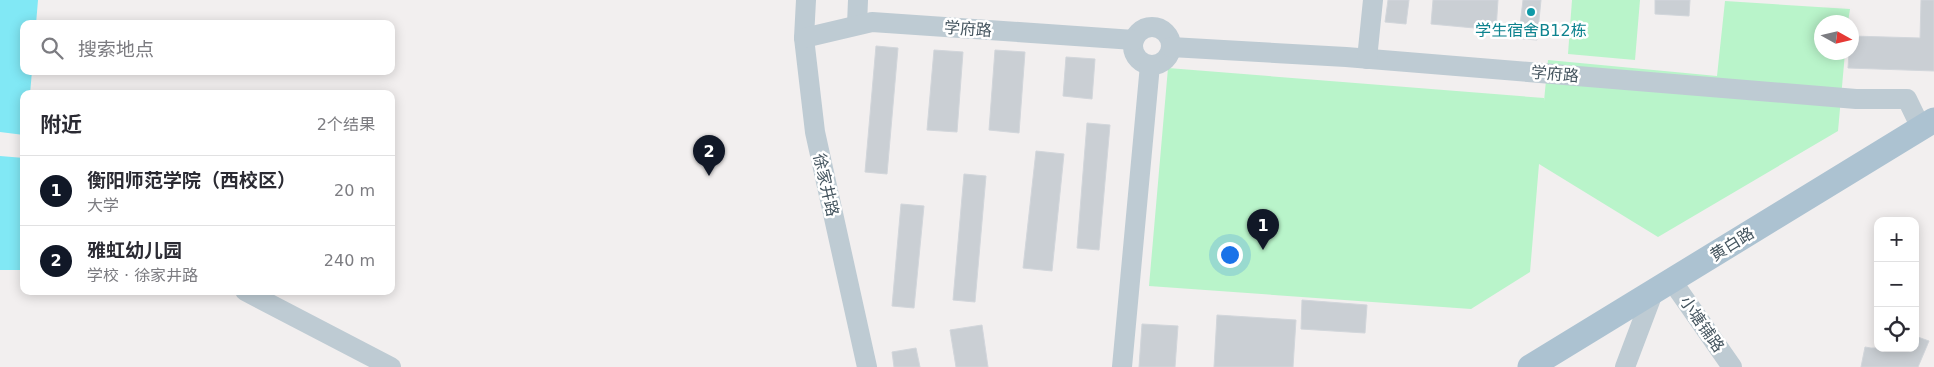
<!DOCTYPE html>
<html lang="zh">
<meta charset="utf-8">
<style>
body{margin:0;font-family:"DejaVu Sans","Noto Sans SC",sans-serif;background:#f2f2f3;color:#2b2b33}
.controls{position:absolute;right:15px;bottom:15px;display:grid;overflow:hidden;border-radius:10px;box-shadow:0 2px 12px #0003}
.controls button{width:45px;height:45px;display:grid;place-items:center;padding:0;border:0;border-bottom:1px solid #e1e1e2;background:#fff;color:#2b2b33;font:25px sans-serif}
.compass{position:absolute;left:1814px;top:15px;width:45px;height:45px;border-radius:50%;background:#fff;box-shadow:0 2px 12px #0003;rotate:98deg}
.you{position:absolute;left:1229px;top:254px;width:18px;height:18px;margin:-12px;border:4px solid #fff;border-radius:50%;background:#1a73e8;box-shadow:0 0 0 8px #1a73e833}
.badge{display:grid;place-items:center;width:32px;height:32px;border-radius:50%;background:#111827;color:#fff;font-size:16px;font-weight:700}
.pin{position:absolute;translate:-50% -41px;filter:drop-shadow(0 1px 2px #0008)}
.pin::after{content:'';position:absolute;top:26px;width:18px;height:15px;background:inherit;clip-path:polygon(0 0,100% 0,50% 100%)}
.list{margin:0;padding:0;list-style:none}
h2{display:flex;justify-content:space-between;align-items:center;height:65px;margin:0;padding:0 20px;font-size:21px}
h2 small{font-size:16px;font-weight:400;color:#7c7c81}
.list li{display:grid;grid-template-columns:32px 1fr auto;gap:15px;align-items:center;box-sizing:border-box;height:70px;padding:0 20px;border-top:1px solid #e1e1e2}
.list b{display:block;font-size:19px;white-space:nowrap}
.list p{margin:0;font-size:16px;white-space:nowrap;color:#7c7c81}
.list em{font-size:16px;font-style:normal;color:#7c7c81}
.icon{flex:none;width:28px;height:28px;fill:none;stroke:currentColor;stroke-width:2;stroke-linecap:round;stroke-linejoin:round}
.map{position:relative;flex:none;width:1934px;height:367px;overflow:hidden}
.search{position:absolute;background:#fff;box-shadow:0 2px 12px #0003;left:20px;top:20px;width:375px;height:55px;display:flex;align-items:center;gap:12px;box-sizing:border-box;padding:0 18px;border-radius:10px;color:#7c7c81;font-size:19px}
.panel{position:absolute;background:#fff;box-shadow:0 2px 12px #0003;left:20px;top:90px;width:375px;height:205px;border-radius:10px}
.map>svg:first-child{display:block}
.green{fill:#b9f4ca}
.water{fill:#81e8f5}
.building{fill:#cacfd4;stroke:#d2d6db}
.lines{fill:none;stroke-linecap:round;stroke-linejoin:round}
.minor{stroke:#becbd3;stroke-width:20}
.major{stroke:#acc2d1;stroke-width:25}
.culture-dot{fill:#0f9aa8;stroke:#fff;stroke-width:2}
.labels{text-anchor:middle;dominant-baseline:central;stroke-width:5;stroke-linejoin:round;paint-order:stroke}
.street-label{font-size:16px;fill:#45555f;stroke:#fff}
.culture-label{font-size:16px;fill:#0d838f;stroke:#fff}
</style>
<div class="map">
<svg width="1934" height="367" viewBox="0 0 1934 367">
<rect width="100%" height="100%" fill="#f2efef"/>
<g class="green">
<path d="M1572,0H1640L1635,60L1568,54Z"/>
<path d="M1725,1L1850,9L1848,22H1822V52L1845,53L1838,131L1658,237L1539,164L1530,272L1471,309L1149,286L1168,68L1544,98V101L1548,60L1717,76Z"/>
</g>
<g class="water">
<path d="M0,0H38L36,24H24V71H32L30,94H24V135L0,132Z"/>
<path d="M0,156L24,158V270H0Z"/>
</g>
<g class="building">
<path d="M1388,0H1409L1406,24L1385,22Z"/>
<path d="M1433,0H1498L1496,30L1431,24Z"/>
<path d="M1523,0H1541L1537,40L1511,38L1512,24L1520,25Z"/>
<path d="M1655,0H1690L1689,16L1655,14Z"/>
<path d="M1921,0H1934V71L1848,68L1849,52H1852V36L1920,38Z"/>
<path d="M876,46L898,48L887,174L865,172Z"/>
<path d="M934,50L963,52L957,132L927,130Z"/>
<path d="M995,50L1025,52L1019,133L989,130Z"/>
<path d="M1066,57L1095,59L1092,99L1063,96Z"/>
<path d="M1087,123L1110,125L1099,250L1077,248Z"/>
<path d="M1036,151L1064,154L1052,271L1023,268Z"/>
<path d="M964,174L986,176L975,302L953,300Z"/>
<path d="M901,204L924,206L914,308L892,306Z"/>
<path d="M1302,300L1367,305L1365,333L1301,329Z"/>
<path d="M1217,315L1296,320L1293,367H1214Z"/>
<path d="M1142,324L1178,326L1175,367H1139Z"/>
<path d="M982,325L988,367H956L950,330Z"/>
<path d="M1915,336L1929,341L1918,367H1861L1865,347L1871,348H1915Z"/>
<path d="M916,348L920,367H894L892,352Z"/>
</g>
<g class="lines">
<g class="minor">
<path d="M806,0L804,38L815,132L867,367"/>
<path d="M857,25L858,0"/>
<circle cx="1152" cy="46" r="19"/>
<path d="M804,38L872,22L1134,40"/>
<path d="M1171,47L1346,57L1856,99H1907L1921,128"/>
<path d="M1367,59L1373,0"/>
<path d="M1672,281L1732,367"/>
<path d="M245,291L391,367"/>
<path d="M1122,367L1150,65"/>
<path d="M1625,367L1653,293"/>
</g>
<path class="major" d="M1530,367L1934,120"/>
</g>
<circle class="culture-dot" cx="1531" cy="12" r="5"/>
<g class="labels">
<g class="street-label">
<text transform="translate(968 29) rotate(4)">学府路</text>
<text transform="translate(1555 74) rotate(5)">学府路</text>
<text transform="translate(826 185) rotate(77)">徐家井路</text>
<text transform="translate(1732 244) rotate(-32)">黄白路</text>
<text transform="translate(1702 324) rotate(55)">小塘铺路</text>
</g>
<g class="culture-label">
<text x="1531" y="30">学生宿舍B12栋</text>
</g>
</g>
</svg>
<div class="controls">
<button>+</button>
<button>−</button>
<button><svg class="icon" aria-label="locate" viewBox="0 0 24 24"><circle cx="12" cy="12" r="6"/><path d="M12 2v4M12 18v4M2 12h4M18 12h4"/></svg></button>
</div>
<svg class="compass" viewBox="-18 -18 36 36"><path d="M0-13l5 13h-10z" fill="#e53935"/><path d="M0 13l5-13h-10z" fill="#7c7c81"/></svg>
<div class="you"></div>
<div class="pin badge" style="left:1263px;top:250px">1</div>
<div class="pin badge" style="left:709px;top:176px">2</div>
<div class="search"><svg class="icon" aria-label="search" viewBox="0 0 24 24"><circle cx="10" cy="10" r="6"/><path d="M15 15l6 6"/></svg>搜索地点</div>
<section class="panel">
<h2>附近<small>2个结果</small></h2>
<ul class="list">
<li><span class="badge">1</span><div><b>衡阳师范学院（西校区）</b><p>大学</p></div><em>20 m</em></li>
<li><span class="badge">2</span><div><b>雅虹幼儿园</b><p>学校 · 徐家井路</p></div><em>240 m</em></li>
</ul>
</section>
</div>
